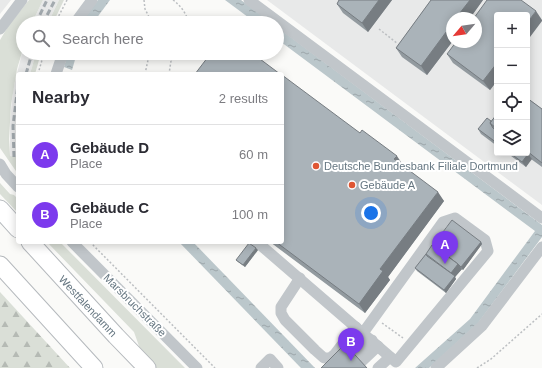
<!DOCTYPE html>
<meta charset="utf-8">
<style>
body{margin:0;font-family:Helvetica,sans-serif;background:#f2f2f3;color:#2b2b33}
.controls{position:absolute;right:12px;top:12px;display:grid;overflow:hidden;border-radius:4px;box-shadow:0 2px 10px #0003}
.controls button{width:36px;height:36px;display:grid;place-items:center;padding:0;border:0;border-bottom:1px solid #e1e1e2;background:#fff;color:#2b2b33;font:20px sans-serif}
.compass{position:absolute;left:446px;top:12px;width:36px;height:36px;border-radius:50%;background:#fff;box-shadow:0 2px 10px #0003;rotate:241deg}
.you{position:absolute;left:371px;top:213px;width:14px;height:14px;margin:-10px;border:3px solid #fff;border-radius:50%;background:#1a73e8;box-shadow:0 0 0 6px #1a73e833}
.badge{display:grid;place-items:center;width:26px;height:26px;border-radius:50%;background:#7c3aed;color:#fff;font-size:13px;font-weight:700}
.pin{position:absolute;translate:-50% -33px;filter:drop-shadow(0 1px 2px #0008)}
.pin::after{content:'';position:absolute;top:21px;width:14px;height:12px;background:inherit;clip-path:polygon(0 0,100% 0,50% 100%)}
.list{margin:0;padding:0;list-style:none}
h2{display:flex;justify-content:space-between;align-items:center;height:52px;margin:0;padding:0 16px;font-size:17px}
h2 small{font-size:13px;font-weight:400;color:#7c7c81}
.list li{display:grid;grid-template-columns:26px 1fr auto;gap:12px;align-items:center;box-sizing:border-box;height:60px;padding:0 16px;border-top:1px solid #e1e1e2}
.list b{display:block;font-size:15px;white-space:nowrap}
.list p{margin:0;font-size:13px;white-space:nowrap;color:#7c7c81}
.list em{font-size:13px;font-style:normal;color:#7c7c81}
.icon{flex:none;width:22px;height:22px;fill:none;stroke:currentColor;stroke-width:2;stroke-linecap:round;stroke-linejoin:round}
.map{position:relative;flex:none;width:542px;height:368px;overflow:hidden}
.search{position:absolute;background:#fff;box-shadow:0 2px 10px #0003;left:16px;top:16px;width:268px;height:44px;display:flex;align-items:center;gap:10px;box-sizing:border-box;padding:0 14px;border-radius:22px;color:#7c7c81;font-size:15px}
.panel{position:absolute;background:#fff;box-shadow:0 2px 10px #0003;left:16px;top:72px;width:268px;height:172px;border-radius:4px}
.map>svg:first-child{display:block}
.built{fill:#e8e9e9;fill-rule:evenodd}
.green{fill:#dadfd7}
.forest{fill:url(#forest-firs)}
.water{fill:url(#water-ripples)}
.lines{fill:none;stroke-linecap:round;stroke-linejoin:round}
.highway-casing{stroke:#b5b9bd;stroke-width:19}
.path{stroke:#bcbfc2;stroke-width:1.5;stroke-dasharray:2 2;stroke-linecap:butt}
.minor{stroke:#c1c6ca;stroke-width:11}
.highway{stroke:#fff;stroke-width:17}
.rail{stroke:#a3aaaf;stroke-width:3;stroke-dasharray:6 3;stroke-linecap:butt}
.wall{fill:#929a9f}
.shaded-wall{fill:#777d82}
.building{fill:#aab3b9;stroke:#777d82}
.poi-dot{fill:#df5633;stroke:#fff;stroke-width:1.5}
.labels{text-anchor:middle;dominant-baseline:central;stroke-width:4;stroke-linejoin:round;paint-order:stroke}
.poi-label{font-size:11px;fill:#667782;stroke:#fff;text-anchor:start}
.street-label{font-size:11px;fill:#667782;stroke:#fff}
</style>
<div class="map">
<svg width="542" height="368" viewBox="0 0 542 368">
<defs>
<pattern id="forest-firs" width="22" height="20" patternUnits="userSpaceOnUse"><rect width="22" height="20" fill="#dadfd7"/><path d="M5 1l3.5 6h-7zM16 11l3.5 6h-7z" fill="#b5bab4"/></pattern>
<pattern id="water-ripples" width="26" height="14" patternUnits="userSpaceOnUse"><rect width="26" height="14" fill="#bbc7cb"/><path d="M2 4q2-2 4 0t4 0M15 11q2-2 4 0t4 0" fill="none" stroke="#9ca6aa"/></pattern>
</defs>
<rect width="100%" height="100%" fill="#fafaf8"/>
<g class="built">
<path d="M0,0H11L0,14Z"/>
<path d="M43,0H59L48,23H32Z"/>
<path d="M267,0H542V205ZM497,15H527V153H497ZM452,18H476V42H452Z"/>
<path d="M23,49V53H36L30,74H18V157L16,158L10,156V120L13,90Z"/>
</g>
<g class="green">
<path d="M29,0H43L32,23H23V49L17,69L11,105L9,139L10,156L18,157V174L0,148V40L9,25Z"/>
<path d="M59,0H64L53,23H48Z"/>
<path d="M36,53H41L35,74H30Z"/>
<path d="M0,183L10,194L14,195L18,199V213L0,194Z"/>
<path d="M47,242H60L185,368H156L140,349L134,332Z"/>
</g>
<path class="forest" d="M0,292L70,368H0Z"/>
<g class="water">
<path d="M98,0H110L93,23H81Z"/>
<path d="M225,0H241L272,23H256Z"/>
<path d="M277,27L542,225V237L478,323L429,368H415L470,319L535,231L277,39Z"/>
<path d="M68,53H77L72,70L64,67Z"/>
<path d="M179,242H193L315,368H301Z"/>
</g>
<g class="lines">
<g class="highway-casing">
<g id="highway">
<path d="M0,209L18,229"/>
<path d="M30,242L116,336L147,368"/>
<path d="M0,265L94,368"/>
</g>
</g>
<g class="path">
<path d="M144,0L145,9L152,23"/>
<path d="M173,0C181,6 186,13 189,23"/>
<path d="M55,23L67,0"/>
<path d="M379,29L398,44"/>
<path d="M169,53L171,61L169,74"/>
<path d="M38,74L44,53"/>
<path d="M145,74L148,60L152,53"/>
<path d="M90,242L215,368"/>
<path d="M382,323L403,338"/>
<path d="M477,368L491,359L542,314"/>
</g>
<g class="minor">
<path d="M249,0L542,218"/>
<path d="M75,23L92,0"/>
<path d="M0,29L22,0"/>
<path d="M56,74L63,53"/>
<path d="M0,164L6,174L18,187"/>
<path d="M72,242L197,368"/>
<path d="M257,242L396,362L488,251L485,240L455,218L443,222L363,333"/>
<path d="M300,278L281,307V313L285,320L315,350L324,358H330L335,354L356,327"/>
<path d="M355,358L372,340"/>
<path d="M360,363L378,346"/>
<path d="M261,368L270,359L278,368"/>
<path d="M378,368L390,357"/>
<path d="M436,368L482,326L542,247"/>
</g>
<use href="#highway" class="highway"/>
<g class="rail">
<path d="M36,23L47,0"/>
<path d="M43,23L55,0"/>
<path d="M26,74L32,53"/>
<path d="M14,157L13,126L18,85"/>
</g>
</g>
<g class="wall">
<path d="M339,0H392L368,32L343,13L337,4Z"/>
<path d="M431,0H483L470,18H452V42L427,75L402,57L396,48Z"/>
<path d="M542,20L490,90L453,63L447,54Z"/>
<path d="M527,98L542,109V167L531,159L526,167L507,153H527Z"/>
<path d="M497,114V146L481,134L478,129L491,121Z"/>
<path d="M360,133L403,165L444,201L388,277L390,280L365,313L270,242H282Z"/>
<path d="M481,242L482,244L463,270L462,269L455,277L456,279L446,293L417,271L415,268L433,245Z"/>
<path d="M258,250L245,267L238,262L236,260Z"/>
</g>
<g class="shaded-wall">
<path d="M379,0H392L368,32L362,23Z"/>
<path d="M470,0H483L470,18H456Z"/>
<path d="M536,11L542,20V21L527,41V23Z"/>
<path d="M452,24V42L427,75L421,66Z"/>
<path d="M497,63V81L490,90L483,81Z"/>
<path d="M528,154L532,159L526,167L522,162Z"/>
<path d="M397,156L403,165L401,168L394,159Z"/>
<path d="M438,192L444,201L388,277L390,280L365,313L359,304L380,269Z"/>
<path d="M481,242L482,244L463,270L461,267Z"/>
<path d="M256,248L258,250L245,267L243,265Z"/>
<path d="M458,264L462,269L455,277L456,279L446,293L444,290L454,277L451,273Z"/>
</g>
<g class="building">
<path d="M339,0H379L362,23L337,4Z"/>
<path d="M431,0H470L456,18H452V24L421,66L396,48Z"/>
<path d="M487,0H521L536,11L527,23V15H497V63L483,81L447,54L456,42H476V18H474Z"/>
<path d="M211,53H252L280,74H195Z"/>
<path d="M282,75L360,133L362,130L397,156L394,159L438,192L380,269L383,271L359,304L276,242H282Z"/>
<path d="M527,98L542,109V163L527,151Z"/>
<path d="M497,114V129L490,123Z"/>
<path d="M487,118L491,121L490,123L493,128L497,131V143L478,129Z"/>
<path d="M510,153H526L528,154L522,162Z"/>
<path d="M452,220L481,242L461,267L458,264L433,245Z"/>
<path d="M249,243L256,248L243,265L236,260Z"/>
<path d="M432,245L458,264L451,273L426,254Z"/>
<path d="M426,254L427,256L455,276L444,290L415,268Z"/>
<path d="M345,344L367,368H321Z"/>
</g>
<g class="poi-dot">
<circle cx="316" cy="166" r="4"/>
<circle cx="352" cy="185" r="4"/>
</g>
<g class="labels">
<g class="poi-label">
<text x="324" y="166">Deutsche Bundesbank Filiale Dortmund</text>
<text x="360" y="185">Gebäude A</text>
</g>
<g class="street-label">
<text transform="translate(135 305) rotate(45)">Marsbruchstraße</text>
<text transform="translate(88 306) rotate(47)">Westfalendamm</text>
</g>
</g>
</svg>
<div class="controls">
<button>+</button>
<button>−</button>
<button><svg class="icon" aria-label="locate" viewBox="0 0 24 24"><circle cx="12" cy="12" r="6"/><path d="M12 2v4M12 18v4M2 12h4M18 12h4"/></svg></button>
<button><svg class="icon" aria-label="layers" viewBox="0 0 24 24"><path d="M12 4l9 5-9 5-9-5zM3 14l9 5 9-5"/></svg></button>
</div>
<svg class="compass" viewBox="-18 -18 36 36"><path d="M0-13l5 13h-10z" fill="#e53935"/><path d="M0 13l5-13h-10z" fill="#7c7c81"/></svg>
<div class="you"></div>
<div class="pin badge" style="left:445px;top:264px">A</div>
<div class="pin badge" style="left:351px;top:361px">B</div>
<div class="search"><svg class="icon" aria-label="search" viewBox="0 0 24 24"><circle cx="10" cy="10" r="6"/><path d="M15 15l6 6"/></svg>Search here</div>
<section class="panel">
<h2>Nearby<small>2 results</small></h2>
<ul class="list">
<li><span class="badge">A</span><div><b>Gebäude D</b><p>Place</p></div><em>60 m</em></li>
<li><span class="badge">B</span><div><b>Gebäude C</b><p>Place</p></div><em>100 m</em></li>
</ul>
</section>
</div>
